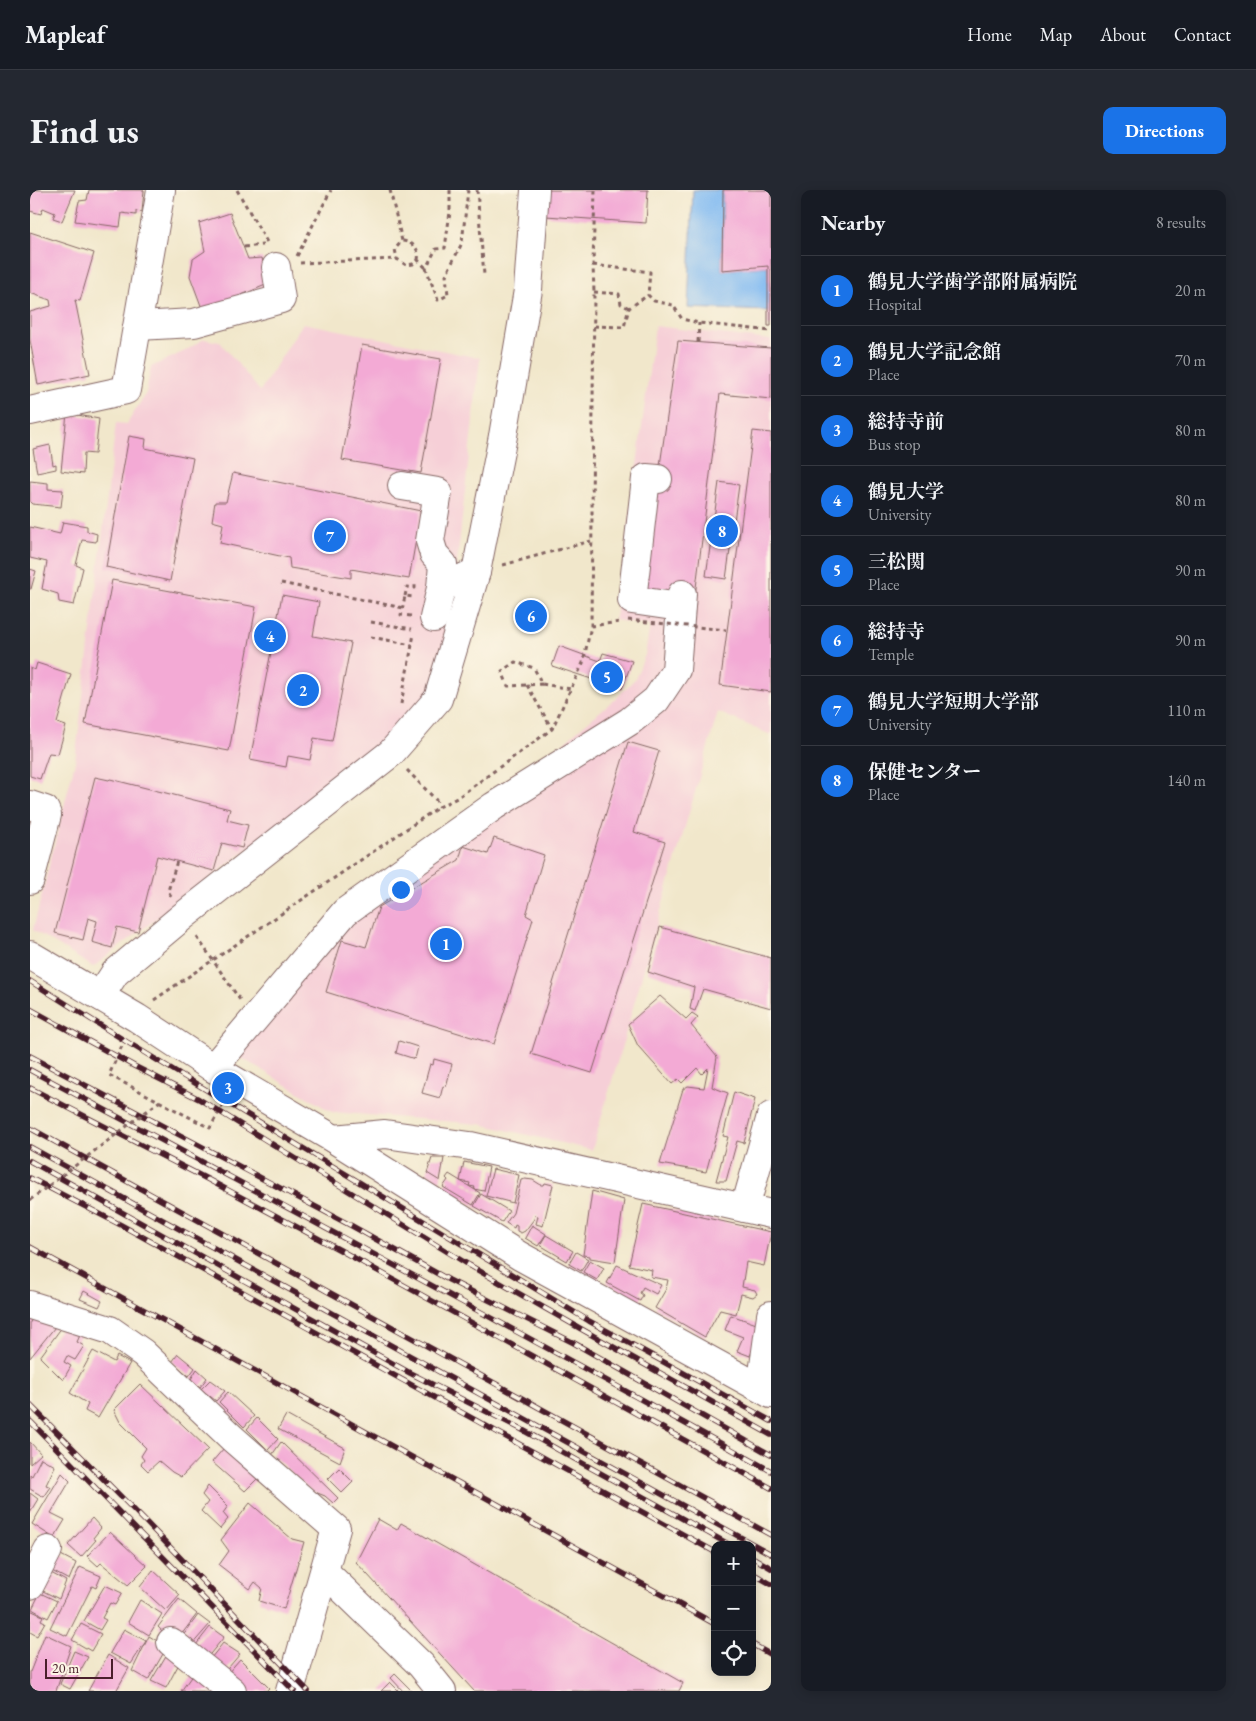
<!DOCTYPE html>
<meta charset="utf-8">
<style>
body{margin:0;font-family:"EB Garamond","Noto Serif JP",serif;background:#242831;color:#f1f3f6}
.controls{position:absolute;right:15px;bottom:15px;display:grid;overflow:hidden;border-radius:10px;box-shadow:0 2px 12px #0003}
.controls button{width:45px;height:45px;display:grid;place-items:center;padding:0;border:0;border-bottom:1px solid #363941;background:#171b24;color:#f1f3f6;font:25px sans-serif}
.scale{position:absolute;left:15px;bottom:12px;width:68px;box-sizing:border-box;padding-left:5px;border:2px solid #4a1f2b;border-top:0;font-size:14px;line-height:18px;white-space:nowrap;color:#4a1f2b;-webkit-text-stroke:4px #fcf5e5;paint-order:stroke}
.you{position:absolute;left:370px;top:699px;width:18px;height:18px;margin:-12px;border:4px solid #fff;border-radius:50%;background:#1a73e8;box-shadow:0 0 0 8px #1a73e833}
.badge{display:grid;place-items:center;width:32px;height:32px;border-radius:50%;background:#1a73e8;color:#fff;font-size:16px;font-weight:700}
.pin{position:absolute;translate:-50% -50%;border:2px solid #fff;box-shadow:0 1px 5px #0006}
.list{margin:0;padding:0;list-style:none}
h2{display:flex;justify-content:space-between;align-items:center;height:65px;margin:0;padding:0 20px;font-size:21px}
h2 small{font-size:16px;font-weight:400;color:#9ea1a6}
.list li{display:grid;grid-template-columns:32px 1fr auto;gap:15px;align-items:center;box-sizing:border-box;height:70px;padding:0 20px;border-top:1px solid #363941}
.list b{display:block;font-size:19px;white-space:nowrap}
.list p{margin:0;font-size:16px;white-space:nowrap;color:#9ea1a6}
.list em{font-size:16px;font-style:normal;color:#9ea1a6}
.icon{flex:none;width:28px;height:28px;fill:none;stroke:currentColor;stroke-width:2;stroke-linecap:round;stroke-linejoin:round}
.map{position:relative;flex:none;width:741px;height:1501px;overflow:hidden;border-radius:10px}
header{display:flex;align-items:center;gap:30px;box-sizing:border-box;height:70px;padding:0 25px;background:#171b24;border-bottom:1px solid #363941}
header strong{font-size:24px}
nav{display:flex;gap:28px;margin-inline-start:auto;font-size:18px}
.intro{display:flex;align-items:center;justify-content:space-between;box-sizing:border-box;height:120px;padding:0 30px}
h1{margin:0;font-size:35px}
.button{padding:12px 22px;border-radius:10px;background:#1a73e8;color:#fff;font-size:18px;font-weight:700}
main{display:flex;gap:30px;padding:0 30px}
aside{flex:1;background:#171b24;border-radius:10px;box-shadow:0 2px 12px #0003}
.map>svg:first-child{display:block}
.built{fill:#f6cfd7}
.water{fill:#80baf2;stroke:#656c8e}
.building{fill:#f3aad5}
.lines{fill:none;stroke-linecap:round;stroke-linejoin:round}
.minor-casing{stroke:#846563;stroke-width:30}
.path{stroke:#846563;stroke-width:3;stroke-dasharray:4 4;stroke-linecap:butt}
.minor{stroke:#fff;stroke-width:28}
.rail-casing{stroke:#4a1f2b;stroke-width:5.5}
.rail{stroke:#fcf5e5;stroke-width:4;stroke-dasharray:11;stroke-linecap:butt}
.path-bridge{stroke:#846563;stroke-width:3;stroke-dasharray:4 4;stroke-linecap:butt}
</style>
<header>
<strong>Mapleaf</strong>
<nav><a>Home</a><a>Map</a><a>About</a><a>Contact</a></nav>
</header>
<div class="intro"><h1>Find us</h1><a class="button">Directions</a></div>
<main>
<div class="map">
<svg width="741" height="1501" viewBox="0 0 741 1501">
<rect width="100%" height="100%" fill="#fcf5e5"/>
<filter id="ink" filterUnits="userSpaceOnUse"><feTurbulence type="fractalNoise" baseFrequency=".02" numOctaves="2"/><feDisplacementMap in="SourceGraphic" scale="10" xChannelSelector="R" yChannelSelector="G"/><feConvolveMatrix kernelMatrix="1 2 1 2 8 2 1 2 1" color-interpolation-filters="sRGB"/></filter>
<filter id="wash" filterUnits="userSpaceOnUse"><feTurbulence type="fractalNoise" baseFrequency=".0096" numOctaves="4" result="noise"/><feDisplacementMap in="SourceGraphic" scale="20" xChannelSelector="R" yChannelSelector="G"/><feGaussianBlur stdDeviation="1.12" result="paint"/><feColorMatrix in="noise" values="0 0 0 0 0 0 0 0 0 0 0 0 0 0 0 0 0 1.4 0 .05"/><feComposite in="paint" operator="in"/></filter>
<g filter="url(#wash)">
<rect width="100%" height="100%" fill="#f1e7cb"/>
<g class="built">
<path d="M273,133L450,168L424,399L423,431L405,494L358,552L63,777L3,740L45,572L86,233L97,234L116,203L121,177L155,161L174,149L190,152L230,201Z"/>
<path d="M625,136L741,150V545L688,522L562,960L450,934L302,922L188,854L235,795L326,707L512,574L541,546L586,508L605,489L615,465L620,435L584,430L590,405Z"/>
</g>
<path class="water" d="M663,0H693L692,80L738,76L739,121L658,118Z"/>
<g id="blocks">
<g class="building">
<path d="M0,0H45L32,31L23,28L25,23L13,18L11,24L0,21Z"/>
<path d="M59,0H114L112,22L106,21V25L92,23L90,37L45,31L49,11L57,10Z"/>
<path d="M516,0H618L616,33L516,26Z"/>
<path d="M693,0H741V136H738V76L692,80Z"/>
<path d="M200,23L218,69L232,68L238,94L173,121L160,86L163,69L175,61L169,33Z"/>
<path d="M0,42L64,63L50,111L45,110L60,184L8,195L0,150V122L21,116L20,110L0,103Z"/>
<path d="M648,151L741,158V209L690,204L665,406L612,400Z"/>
<path d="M332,155L411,169L391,283L312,270Z"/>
<path d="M37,223L69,229L65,264L54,263L53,284L31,281Z"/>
<path d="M723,241L741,243V502L690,495Z"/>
<path d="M99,246L116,249L115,258L163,268L140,391L76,377Z"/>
<path d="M20,255L23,275L26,274V279L7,283L3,259Z"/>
<path d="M203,283L391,321L379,389L321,379V388L260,378L259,368L190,353L193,334L182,331L185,312H196Z"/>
<path d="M0,291L18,293V299L33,300L31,317L2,314L0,312Z"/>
<path d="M689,292L709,295L696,389L676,386Z"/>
<path d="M33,332L57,336V341L67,344L66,352L52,350L46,375L53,378L44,415L29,412L28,404L12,399L17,372L0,368V337L30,344Z"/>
<path d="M0,379L6,381L1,399H0Z"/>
<path d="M82,390L226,417L199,561L55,534Z"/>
<path d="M252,405L289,412L283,446L321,453L302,551L284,548L280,570L258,566L256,577L220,570Z"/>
<path d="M529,456L570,471L573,463L602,471L592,499L522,476Z"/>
<path d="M7,473L41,484L27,533L36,536L28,564L19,563L10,589L0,586V478L5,480Z"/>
<path d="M598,552L629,561L604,642L635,652L562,883L501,864Z"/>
<path d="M65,587L79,590L80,589L200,619L197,630L218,635L212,658L192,653L184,681L127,666L108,742L87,737L82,758L62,752L67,731L58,728L53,750L25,743Z"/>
<path d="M464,648L514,665L496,725L503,729L464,854L296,802L312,750L336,757L349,717L429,670L433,656L458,664Z"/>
<path d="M630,737L741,768V818L673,799L665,821L660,819L664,797L618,782Z"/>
<path d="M630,806L656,829L662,823L668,827L661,835L687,867L682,897L698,903L676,982L630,974L653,899L658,896L674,898L678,878L672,884L667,878L652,893L648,889L642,894L608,856L598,834Z"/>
<path d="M369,851L388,857L385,869L366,863Z"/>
<path d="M404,869L422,874L416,897L413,896L410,908L392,903L400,874L403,875Z"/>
<path d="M704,902L725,909L714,953L707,951L696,991H686L698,947L693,946Z"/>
<path d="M402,968H414L410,991L397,983Z"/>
<path d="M434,972L459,977L454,1001L444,999L445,997L439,996L440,993L430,991Z"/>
<path d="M463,979L489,985L483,1013L456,1006Z"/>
<path d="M419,984L450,1003L443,1015L413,997L418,990L416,988Z"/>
<path d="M495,989L503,990L511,995H514L515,993L523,995L513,1036L506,1034L508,1026L505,1025L504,1029L495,1041L491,1043L487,1041V1036L485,1035L484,1038L476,1033L483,1023L491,990Z"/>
<path d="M562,1001L594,1010L585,1072L560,1068V1066L553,1065Z"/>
<path d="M451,1004L479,1021L472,1032L444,1016Z"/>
<path d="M613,1014L741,1042L734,1076L716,1072L712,1097L725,1100L727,1104L723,1107L711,1104L706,1124L690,1120L675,1147L625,1118L636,1099L638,1090L621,1087L622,1080L599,1075Z"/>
<path d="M502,1035L516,1044L508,1056L495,1048Z"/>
<path d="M516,1045L543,1061L537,1071L510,1055Z"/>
<path d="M546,1062L558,1069L551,1081L539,1074Z"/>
<path d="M560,1070L574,1078L567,1090L553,1082Z"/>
<path d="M587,1075L631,1095L626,1104L613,1097L610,1103L613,1105L610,1111L577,1093Z"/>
<path d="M54,1101L72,1111L69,1117L50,1109Z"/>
<path d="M701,1125L732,1136L720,1166L707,1161L713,1147L695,1140Z"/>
<path d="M4,1127L29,1132L0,1168V1132Z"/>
<path d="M32,1137L51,1143L47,1152L54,1156L45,1170L37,1166L34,1172L41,1176L33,1190L10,1167Z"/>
<path d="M63,1161L84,1172L87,1166L100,1173L68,1228L55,1221L58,1214L40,1203Z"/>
<path d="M148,1164L165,1178L159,1186L142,1172Z"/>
<path d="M167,1179L177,1188L170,1197L161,1189Z"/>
<path d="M180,1190L195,1201L186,1211L171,1199Z"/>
<path d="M110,1194L178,1259L151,1287L142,1282L129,1271L118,1281L111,1274L114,1270L111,1266L116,1258L90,1232L84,1220Z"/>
<path d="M198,1202L224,1226L214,1237L189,1212Z"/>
<path d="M256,1225L315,1258L310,1272L248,1239Z"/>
<path d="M227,1228L248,1249L238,1260L217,1239Z"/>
<path d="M0,1252L11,1264L0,1274Z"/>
<path d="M251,1252L308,1308L303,1313L295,1306L280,1300L242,1265Z"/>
<path d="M194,1258L228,1288L215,1301L182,1272Z"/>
<path d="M11,1268L25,1276L16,1295L21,1297L14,1307L0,1299V1285L2,1286Z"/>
<path d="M309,1278L323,1292L312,1303L298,1289Z"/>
<path d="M32,1283L40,1291L21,1323L35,1330L24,1348L2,1334Z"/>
<path d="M178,1296L198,1316L193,1323L198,1329L190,1339L171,1321L178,1312L172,1305Z"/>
<path d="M0,1303L8,1309L0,1322Z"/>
<path d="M220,1313L262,1349L274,1352L254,1419L229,1411L232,1398L225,1392L220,1399L189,1375L199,1361L191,1350Z"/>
<path d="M62,1328L71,1338L63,1348L66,1350L51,1367L38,1355Z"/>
<path d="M348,1329L367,1340L371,1333L653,1493L649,1501H444L326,1372Z"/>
<path d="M80,1342L117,1376L98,1395L71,1373L68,1376L57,1366Z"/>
<path d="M29,1364L46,1373L39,1390L20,1380Z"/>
<path d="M50,1377L71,1386L66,1398L62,1396L37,1446L20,1438Z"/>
<path d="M123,1380L150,1405L136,1421L110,1397Z"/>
<path d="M19,1382L36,1391L29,1409L11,1400Z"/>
<path d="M75,1395L92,1403L85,1415L80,1413L72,1428L76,1430L70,1440L54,1431Z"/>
<path d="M10,1403L27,1411L18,1428L2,1419Z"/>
<path d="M149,1409L167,1424L145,1453L128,1437Z"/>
<path d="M110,1410L132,1424L119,1445L98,1432Z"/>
<path d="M0,1420L13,1426L11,1430L15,1432L7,1446L0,1442Z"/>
<path d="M168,1425L180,1434L160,1457L150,1450Z"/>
<path d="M51,1434L71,1444L61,1461L42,1450Z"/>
<path d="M180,1437L194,1447L176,1469L162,1460Z"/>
<path d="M94,1439L116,1451L101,1474L80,1463Z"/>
<path d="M15,1444L41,1456L26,1501H0V1482Z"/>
<path d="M119,1446L137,1457L118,1490L102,1481Z"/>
<path d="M193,1453L210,1464L193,1484L177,1473Z"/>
<path d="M44,1461L58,1467L40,1499L30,1494Z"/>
<path d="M137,1464L151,1470L136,1498L121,1491Z"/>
<path d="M78,1465L99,1478L86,1501H58Z"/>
<path d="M210,1469L239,1498L236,1501H216L197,1484Z"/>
<path d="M163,1484L182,1501H151Z"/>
<path d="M365,1484L382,1501H373L361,1488Z"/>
<path d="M360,1492L369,1501H351Z"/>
</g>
</g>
</g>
<g filter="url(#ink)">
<use href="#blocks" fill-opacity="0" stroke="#846563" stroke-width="1"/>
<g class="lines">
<g class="minor-casing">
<g id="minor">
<path d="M108,136L164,133L251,109L246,77"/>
<path d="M0,221L96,200L131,0"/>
<path d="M628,289L616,288L602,410L650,417"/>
<path d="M372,296L408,302L400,351L404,364L413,374L411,398L446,382"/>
<path d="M404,428L411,398"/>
<path d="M0,615L15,620L17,625L0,690"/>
<path d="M0,765L107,828L183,878L304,949L490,1066L741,1204"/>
<path d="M70,806L85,783L152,727L361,563L408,509L446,382L473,246L498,100L505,0"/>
<path d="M183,878L315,722L464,616L600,531L626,510L646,480L652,404"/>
<path d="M304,949L355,944L440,956L741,1024"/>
<path d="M715,1018L741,926"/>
<path d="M0,1115L80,1140L113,1163L202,1248L306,1339L260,1501"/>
<path d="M731,1198L741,1125"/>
<path d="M295,1382L391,1475L412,1501"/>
<path d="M0,1395L18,1360"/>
<path d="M141,1452L202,1501"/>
</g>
</g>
<g class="path">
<path d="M207,0L238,54"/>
<path d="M360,0L372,51"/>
<path d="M420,0V22L415,58L406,59L396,78L408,110L418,105L416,85L432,53L438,0"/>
<path d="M447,0L454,85"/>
<path d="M214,57L233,55"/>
<path d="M267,66L301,0"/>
<path d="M388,70C390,59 383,52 372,51L365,59L367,69L376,75L383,74L388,70L396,78"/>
<path d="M270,73L367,69"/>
<path d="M563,75L620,82L618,105L624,111L643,115L652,129L669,133L741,141"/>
<path d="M564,102L589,104L591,114L599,118"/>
<path d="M564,136L594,137L599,118L618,105"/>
<path d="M668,152L669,133"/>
<path d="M473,375L561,351"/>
<path d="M251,393L373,418"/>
<path d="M375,406L377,397L385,398V395"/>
<path d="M381,426L371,425L375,406L385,407"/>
<path d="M341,432L382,439"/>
<path d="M561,436L590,432"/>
<path d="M341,447L382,455"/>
<path d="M512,494L478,496L472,481L485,472L504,478L512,494L541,499"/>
<path d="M497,495L522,539"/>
<path d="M371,514L384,444"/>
<path d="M377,580L406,610L409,617"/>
<path d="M141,706L138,701L147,671"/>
<path d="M167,747L210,810"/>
<path d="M124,810L409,617L427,608L522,539L553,473L561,436L564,102L563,75L565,0"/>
<path d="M95,849L79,885L180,938L194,913"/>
</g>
<use href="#minor" class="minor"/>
<g class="rail-casing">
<g id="rail">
<path d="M0,791L97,852L559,1131L741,1231"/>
<path d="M0,819L104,876L169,909L439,1075L553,1140L741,1245"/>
<path d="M0,866L322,1036L419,1090L544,1153L741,1265"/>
<path d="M0,880C248,1012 495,1145 741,1281"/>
<path d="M0,898L177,989L310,1060L741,1298"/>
<path d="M0,938L741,1345"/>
<path d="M0,957L741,1364"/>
<path d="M0,971L380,1183L489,1238L700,1355"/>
<path d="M0,988L91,1035L685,1362"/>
<path d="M0,1057L685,1434"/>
<path d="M0,1215L114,1330L278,1501"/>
<path d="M0,1231L264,1501"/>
<path d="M722,1367L741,1378"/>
<path d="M722,1383L741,1394"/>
<path d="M722,1454L741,1465"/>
</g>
</g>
<use href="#rail" class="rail"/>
<g class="path-bridge">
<path d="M598,430L696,440"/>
<path d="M0,1010L130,911"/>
</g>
</g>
</g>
</svg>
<div class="controls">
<button>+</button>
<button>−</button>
<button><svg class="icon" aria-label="locate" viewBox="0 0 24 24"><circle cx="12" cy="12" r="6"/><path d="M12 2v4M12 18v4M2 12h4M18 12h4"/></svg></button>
</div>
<div class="scale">20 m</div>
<div class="you"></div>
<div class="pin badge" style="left:416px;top:754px">1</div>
<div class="pin badge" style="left:273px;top:500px">2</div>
<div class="pin badge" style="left:198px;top:898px">3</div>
<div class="pin badge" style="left:240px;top:446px">4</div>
<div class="pin badge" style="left:577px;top:487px">5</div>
<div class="pin badge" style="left:501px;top:426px">6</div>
<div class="pin badge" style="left:300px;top:346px">7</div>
<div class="pin badge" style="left:692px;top:341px">8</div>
</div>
<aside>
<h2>Nearby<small>8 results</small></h2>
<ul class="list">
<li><span class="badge">1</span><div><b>鶴見大学歯学部附属病院</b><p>Hospital</p></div><em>20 m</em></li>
<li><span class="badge">2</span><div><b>鶴見大学記念館</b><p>Place</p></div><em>70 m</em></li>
<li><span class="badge">3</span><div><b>総持寺前</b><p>Bus stop</p></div><em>80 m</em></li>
<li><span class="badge">4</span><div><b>鶴見大学</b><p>University</p></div><em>80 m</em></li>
<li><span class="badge">5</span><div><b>三松関</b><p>Place</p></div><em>90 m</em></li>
<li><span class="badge">6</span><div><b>総持寺</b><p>Temple</p></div><em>90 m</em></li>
<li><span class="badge">7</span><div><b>鶴見大学短期大学部</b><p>University</p></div><em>110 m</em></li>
<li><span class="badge">8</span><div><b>保健センター</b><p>Place</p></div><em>140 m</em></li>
</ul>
</aside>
</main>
